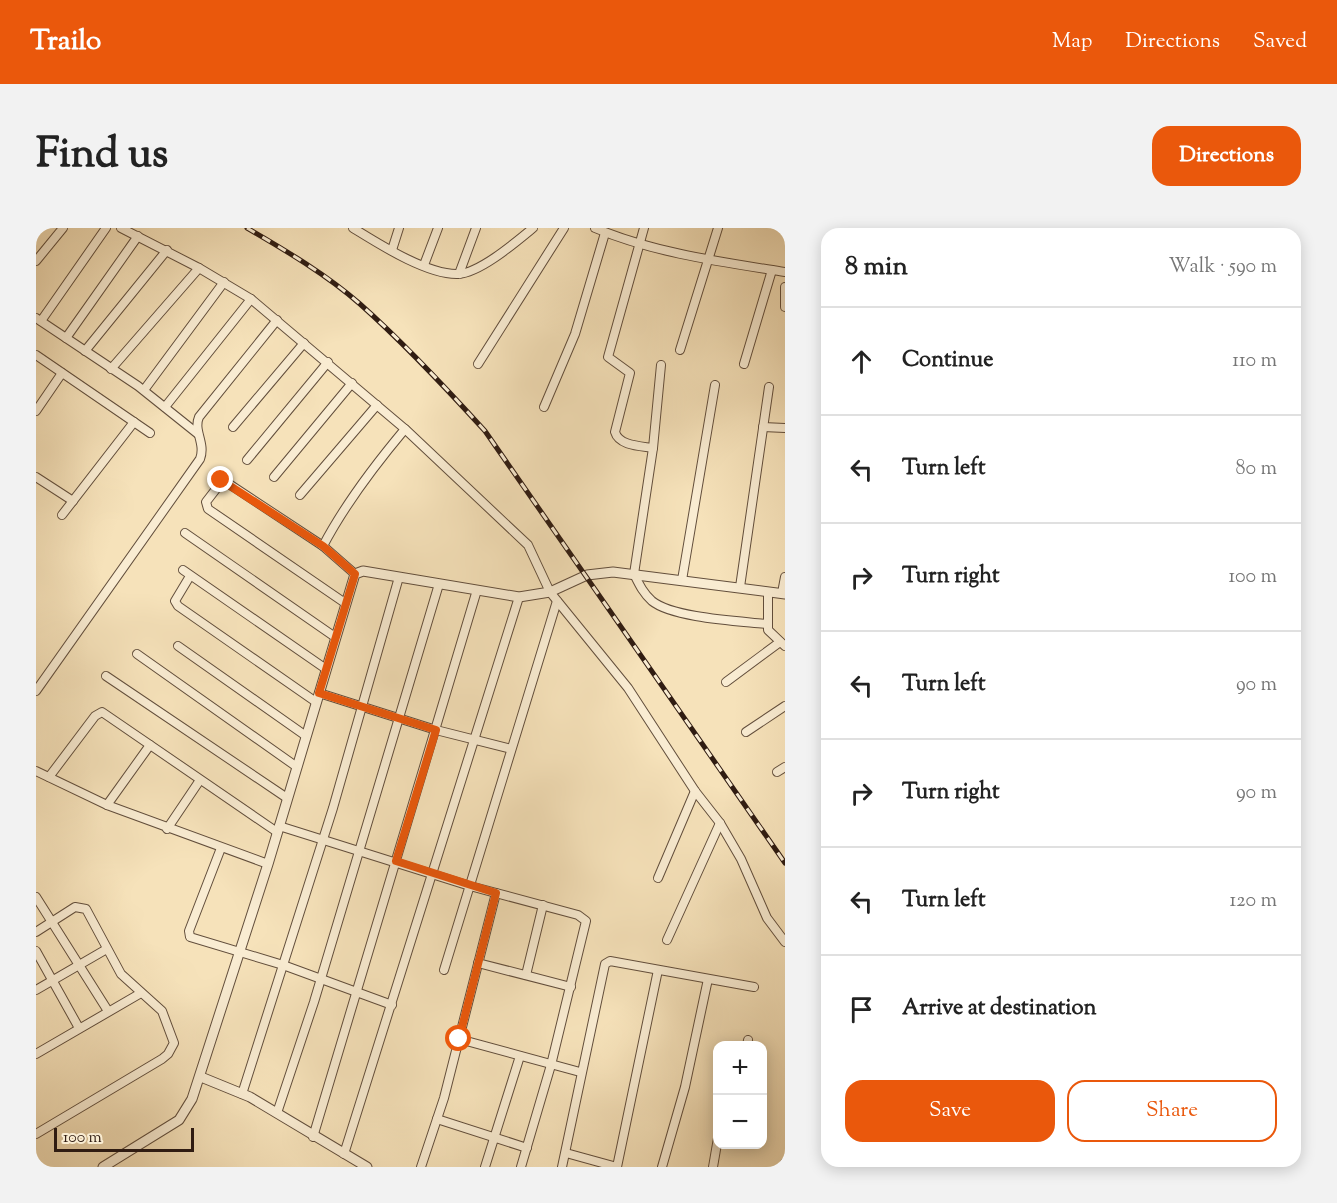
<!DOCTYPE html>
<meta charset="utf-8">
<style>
body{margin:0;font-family:"Sorts Mill Goudy",serif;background:#f2f2f2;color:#222}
.controls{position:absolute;right:18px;bottom:18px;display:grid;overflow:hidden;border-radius:12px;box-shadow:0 3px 15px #0003}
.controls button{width:54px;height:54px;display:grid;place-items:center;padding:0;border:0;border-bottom:2px solid #e0e0e0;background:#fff;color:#222;font:30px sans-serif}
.scale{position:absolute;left:18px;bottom:15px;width:140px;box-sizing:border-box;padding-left:6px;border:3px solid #301c12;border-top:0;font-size:16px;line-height:21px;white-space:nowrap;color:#301c12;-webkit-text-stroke:4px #f9ecd2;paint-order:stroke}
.stop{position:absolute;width:18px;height:18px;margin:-14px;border:4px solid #ea580c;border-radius:50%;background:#fff}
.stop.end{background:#ea580c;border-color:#fff;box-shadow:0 2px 6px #0008}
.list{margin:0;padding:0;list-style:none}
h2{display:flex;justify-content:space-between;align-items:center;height:78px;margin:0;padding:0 24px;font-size:26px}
h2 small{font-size:20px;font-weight:400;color:#767676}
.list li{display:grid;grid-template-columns:39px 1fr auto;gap:18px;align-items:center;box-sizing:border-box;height:108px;padding:0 24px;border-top:2px solid #e0e0e0}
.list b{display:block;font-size:22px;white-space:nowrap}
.list em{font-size:20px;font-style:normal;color:#767676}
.actions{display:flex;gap:12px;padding:18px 24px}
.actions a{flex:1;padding:14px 0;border:2px solid #ea580c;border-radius:18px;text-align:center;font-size:21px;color:#ea580c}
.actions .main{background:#ea580c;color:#fff}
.icon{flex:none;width:33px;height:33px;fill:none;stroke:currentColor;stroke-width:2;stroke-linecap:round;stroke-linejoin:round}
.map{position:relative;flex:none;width:749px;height:939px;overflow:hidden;border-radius:18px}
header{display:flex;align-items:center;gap:36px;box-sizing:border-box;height:84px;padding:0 30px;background:#ea580c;color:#fff}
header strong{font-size:28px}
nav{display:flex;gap:33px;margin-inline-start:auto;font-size:21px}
.intro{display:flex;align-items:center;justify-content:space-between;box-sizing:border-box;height:144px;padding:0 36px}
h1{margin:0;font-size:42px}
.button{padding:15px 27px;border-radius:18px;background:#ea580c;color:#fff;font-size:21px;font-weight:700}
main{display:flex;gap:36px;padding:0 36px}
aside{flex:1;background:#fff;border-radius:18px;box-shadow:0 3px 15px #0003}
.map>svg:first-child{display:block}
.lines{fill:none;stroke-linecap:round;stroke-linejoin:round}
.minor-casing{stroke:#624e3c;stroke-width:10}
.tertiary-casing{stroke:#624e3c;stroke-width:11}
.minor{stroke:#f9ecd2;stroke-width:8}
.tertiary{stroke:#f9ecd2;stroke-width:9}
.rail-casing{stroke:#301c12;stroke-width:5}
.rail{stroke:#f9ecd2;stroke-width:3;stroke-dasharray:9;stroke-linecap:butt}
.route{stroke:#ea580c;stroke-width:8}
</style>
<header>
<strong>Trailo</strong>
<nav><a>Map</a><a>Directions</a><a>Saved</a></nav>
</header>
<div class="intro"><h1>Find us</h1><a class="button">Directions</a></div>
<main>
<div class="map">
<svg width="749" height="939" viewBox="0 0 749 939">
<rect width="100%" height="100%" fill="#f6e2ba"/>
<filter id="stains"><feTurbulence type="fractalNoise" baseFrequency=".00333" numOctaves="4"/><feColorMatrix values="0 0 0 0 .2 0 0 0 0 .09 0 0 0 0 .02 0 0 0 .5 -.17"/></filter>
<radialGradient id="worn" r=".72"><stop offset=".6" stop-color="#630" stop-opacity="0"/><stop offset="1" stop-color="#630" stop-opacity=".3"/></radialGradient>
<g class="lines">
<g class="minor-casing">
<g id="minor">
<path d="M85,0L163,40L215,71L369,201L492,317L514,364L592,460L659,563L684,595L705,631L731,690L749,714"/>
<path d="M317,0C343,16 391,47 422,46C444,45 480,14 497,0"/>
<path d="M559,0C618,25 686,34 749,44"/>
<path d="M608,0L572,129L594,145L579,204C583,218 605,218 617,220"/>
<path d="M356,22L363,0"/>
<path d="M0,33L27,0"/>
<path d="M388,37L402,0"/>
<path d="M423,46L440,0"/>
<path d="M749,59V79"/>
<path d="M0,90L102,158L162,206"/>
<path d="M5,93L70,0"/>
<path d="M30,110L102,8"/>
<path d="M644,122L682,0"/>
<path d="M49,123L131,22"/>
<path d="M0,127L114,205"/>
<path d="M442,136L528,0"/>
<path d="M708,136L736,42"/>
<path d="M625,137L617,220L598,346C603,356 607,365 616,373C637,390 703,393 730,396"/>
<path d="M75,141L163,40"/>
<path d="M108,162L188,54"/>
<path d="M129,179L215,71"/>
<path d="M508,179L539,106L569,5"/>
<path d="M0,183L26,145"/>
<path d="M197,199L268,115"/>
<path d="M727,199L749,200"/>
<path d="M211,232L292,134"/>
<path d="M0,249L37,273"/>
<path d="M238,249L316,155"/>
<path d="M264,267L341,177"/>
<path d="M26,287L98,194"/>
<path d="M149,305L299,409"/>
<path d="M287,318C309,276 338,238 369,201"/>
<path d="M147,342L290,441"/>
<path d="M154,348L139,373L142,378L280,474"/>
<path d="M646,352L679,157"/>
<path d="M704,359L733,159"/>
<path d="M732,364V402L749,418"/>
<path d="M746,365L749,349"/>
<path d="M309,375L172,281L170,274L187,252L287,318L319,346"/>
<path d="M142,418L270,508"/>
<path d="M101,426L261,539"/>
<path d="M70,448L251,570"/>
<path d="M690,454L744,414"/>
<path d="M0,463L164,231C170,215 157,203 163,189L241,92"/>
<path d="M283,465L400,502L475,521"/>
<path d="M710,504L749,478"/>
<path d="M0,543L71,577L232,636"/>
<path d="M741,544L749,539"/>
<path d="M13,549L59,488L66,484L241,604"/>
<path d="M71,577L114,517"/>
<path d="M243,598L434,658L542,687L550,693L515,837L485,939"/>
<path d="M131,601L164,552"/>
<path d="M185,620L153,703L154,709L247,737L356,777"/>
<path d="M622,650L659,563"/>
<path d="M0,669L72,783"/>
<path d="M0,704L39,679L50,681L85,746L126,783L138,815L132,826L126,831L0,906"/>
<path d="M631,712L684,595"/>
<path d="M0,723L43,800"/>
<path d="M442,735L535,759"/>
<path d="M408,742L521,373"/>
<path d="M490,747L507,677"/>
<path d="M0,762L69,722"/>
<path d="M423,811L544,844"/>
<path d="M711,818L712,812"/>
<path d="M0,826L105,765"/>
<path d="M206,866L297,580L363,349"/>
<path d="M241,885L278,774L403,356"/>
<path d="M401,891L491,920"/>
<path d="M277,909L441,362"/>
<path d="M530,925L581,939"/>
<path d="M308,926L483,369"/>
<path d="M385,939L408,870L460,665"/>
<path d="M449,939L484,828"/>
<path d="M526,939L569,736L574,733L718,759"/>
<path d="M581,939L622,742"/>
<path d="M626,939L649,859L672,751"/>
<path d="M677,939L682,910"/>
<path d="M747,939L749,935"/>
</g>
</g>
<g class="tertiary-casing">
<g id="tertiary">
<path d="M165,849L214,869L331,939"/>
<path d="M67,939L143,892L156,871L232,636L319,346L327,343L483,369L514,364L551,347L577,344L749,366"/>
</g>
</g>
<use href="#minor" class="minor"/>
<use href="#tertiary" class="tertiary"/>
<g class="rail-casing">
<path id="rail" d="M211,0C249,22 291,47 324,76C369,116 409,159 449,203L749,635"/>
</g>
<use href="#rail" class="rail"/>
</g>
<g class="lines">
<path class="route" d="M185,252L287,318L319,346L283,465L400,502L360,633L460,665L423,811"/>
</g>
<rect width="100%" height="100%" filter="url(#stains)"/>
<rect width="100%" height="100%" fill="url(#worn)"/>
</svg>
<div class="controls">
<button>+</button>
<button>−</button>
</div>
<div class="scale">100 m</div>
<div class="stop" style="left:423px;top:811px"></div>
<div class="stop end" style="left:185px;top:252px"></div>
</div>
<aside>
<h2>8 min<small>Walk · 590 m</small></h2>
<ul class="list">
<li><svg class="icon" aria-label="ahead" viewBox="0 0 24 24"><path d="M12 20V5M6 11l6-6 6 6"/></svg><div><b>Continue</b></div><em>110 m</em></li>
<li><svg class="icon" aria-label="left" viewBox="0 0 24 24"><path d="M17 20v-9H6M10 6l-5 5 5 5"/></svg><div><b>Turn left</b></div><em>80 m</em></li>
<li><svg class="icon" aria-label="right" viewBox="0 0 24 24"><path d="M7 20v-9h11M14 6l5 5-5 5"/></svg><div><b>Turn right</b></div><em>100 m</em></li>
<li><svg class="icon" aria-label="left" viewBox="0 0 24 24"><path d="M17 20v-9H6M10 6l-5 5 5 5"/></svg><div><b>Turn left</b></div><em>90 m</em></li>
<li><svg class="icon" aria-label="right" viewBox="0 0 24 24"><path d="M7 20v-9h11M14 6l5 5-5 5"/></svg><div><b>Turn right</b></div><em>90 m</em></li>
<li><svg class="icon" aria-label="left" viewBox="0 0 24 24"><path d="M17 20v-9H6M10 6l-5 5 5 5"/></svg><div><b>Turn left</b></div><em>120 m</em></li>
<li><svg class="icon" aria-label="arrive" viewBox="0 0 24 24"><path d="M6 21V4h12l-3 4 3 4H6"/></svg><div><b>Arrive at destination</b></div></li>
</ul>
<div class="actions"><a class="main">Save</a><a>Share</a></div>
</aside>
</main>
